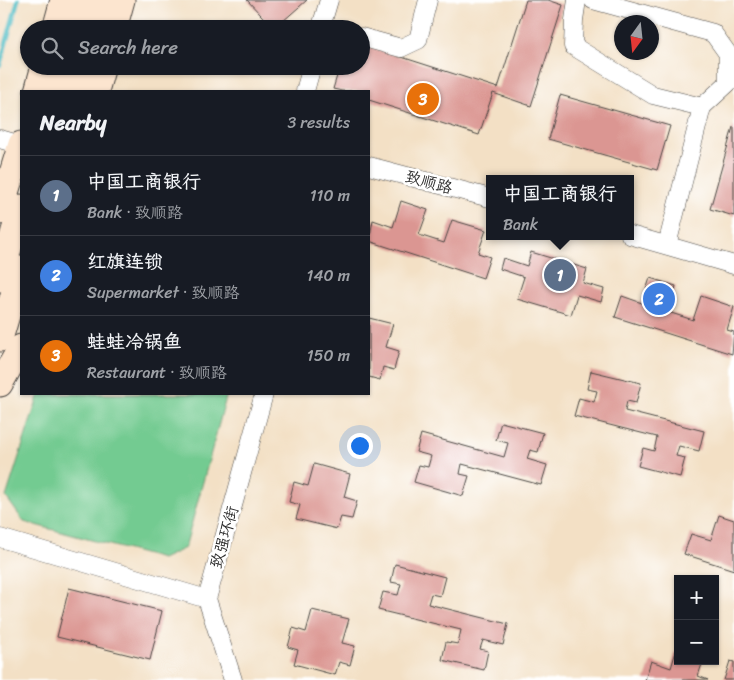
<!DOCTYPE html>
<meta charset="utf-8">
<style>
body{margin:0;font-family:Sriracha,"LXGW WenKai TC",sans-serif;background:#242831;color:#f1f3f6}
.controls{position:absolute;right:15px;bottom:15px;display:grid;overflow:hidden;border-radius:0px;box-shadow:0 1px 4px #0004}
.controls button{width:45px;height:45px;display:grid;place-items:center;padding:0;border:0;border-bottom:1px solid #363941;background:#171b24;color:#f1f3f6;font:25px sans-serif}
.compass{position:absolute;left:614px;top:15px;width:45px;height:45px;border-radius:50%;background:#171b24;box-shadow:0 1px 4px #0004;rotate:195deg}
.you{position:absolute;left:359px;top:445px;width:18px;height:18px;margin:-12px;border:4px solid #fff;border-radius:50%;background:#1a73e8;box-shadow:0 0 0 8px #1a73e833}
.badge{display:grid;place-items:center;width:32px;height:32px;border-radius:50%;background:#d93025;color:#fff;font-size:16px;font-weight:700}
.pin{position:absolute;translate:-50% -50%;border:2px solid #fff;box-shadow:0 1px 5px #0006}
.popup{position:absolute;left:486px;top:175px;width:148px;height:65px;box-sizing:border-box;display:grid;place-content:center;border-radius:0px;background:#171b24;filter:drop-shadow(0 1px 4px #0005);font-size:16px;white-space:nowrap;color:#9ea1a6}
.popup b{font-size:19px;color:#f1f3f6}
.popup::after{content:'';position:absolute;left:50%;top:100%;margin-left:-10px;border:10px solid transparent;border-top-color:#171b24}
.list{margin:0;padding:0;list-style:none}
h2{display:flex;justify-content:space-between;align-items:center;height:65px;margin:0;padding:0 20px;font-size:21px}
h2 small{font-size:16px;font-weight:400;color:#9ea1a6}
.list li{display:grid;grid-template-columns:32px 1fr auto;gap:15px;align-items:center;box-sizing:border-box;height:80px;padding:0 20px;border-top:1px solid #363941}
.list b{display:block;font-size:19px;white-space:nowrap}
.list p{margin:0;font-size:16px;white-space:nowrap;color:#9ea1a6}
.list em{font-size:16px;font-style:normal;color:#9ea1a6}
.icon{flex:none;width:28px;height:28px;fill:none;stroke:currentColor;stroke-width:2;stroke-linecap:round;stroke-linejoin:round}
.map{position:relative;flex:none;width:734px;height:680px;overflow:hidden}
.search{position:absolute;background:#171b24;box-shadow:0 1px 4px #0004;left:20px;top:20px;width:350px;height:55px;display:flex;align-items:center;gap:12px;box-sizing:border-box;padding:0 18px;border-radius:28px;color:#9ea1a6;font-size:19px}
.panel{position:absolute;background:#171b24;box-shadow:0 1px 4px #0004;left:20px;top:90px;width:350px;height:305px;border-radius:0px}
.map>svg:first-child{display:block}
.park{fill:#73cb91;stroke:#4f7b5e}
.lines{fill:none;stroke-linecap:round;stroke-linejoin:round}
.stream{stroke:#4dbcc3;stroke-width:4.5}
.building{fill:#db9692}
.street-casing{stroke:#494642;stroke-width:19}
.secondary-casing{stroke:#494642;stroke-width:27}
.street{stroke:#fff;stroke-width:18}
.secondary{stroke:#fce5cf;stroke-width:25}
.labels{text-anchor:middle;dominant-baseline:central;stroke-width:5;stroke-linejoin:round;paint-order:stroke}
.street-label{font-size:16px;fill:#2b2b2b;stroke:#fff}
</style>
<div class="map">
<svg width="734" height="680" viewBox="0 0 734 680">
<rect width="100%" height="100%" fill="#fff"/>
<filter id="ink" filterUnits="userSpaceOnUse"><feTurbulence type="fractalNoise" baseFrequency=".02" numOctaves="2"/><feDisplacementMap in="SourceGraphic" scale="10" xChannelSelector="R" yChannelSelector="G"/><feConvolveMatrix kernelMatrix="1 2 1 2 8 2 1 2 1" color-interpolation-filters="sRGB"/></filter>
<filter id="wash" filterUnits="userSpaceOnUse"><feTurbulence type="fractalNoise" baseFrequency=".0096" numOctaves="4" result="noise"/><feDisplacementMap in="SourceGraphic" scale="20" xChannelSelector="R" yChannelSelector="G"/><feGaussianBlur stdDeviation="1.12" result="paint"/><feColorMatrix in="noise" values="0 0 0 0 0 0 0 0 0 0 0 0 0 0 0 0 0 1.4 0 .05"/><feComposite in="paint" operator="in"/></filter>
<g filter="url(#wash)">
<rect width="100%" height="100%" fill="#f3e0c5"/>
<path class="park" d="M39,394H227L185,548L162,559L24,522L6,497Z"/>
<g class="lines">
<path class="stream" d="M0,65L18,0"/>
</g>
<g id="blocks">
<g class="building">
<path d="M247,0H307L274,29Z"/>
<path d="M526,0H548L563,5L531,106L493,93L479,135L369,100V91H342L333,89L340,66H361V44L498,88Z"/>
<path d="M560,95L670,126L657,170L548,139Z"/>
<path d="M733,127H734V216L710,209Z"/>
<path d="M401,201L428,210L419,235L444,243L452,220L486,230L478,253L490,257L483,278L369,241L373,220L393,227Z"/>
<path d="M531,252L587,269L583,283L604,289L601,302L577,295L571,315L517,299L524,277L500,269L503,258L527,266Z"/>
<path d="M650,278L676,286L668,312L693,320L701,296L734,307L727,330L734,332L732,354L615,317L622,296L642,303Z"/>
<path d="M369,318L393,324L386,347L399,351L394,370L383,367L380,380L369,377Z"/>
<path d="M591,371L641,383L636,403L627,401L625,411L704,431L699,451L679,446L676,456L685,458L680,477L638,466L643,448L654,451L657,437L574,416L579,398L594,402L597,391L587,389Z"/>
<path d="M501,422L543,433L538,452L530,450L527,459L547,465L541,485L462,464L460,474L469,476L463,496L414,482L419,465L428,467L431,456L416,452L421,434L504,457L508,443L496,440Z"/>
<path d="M314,464L350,474L344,497L357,501L352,519L341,517L337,529L296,519L300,505L289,502L294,482L308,486Z"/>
<path d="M719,515L734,520V570L684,554L691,534L711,540Z"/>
<path d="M395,564L445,577L440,596L431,594L428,604L508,624L503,645L483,640L480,649L488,651L484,670L442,660L446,642L458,644L461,630L378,610L383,592L398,595L401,584L391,582Z"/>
<path d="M69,588L162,611L150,660L57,637Z"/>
<path d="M312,610L349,619L342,643L355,646L350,665L339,662L335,675L294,664L298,650L288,647L293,628L306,632Z"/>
<path d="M677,648L678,661H703L698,676L708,680H645L651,661L671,668Z"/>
<path d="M730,661L734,662V680H724Z"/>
</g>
</g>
</g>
<g filter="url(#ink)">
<use href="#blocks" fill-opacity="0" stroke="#494642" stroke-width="1"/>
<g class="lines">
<g class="street-casing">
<g id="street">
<path d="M577,0L574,20L573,46L653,95L702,107L667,245"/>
<path d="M593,0L713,33L728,54V83L702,107"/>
<path d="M329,29L321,27L329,0"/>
<path d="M361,37L401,48L418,40L428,0"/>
<path d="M305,91L312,66"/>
<path d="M0,139L21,145"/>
<path d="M369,166L490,198"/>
<path d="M630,235L734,265"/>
<path d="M0,538L207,599"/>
<path d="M233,680L207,599L264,394"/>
</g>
</g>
<g class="secondary-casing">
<g id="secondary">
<path d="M55,29L63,0"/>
<path d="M74,29L82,0"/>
<path d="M94,29L102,0"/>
<path d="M114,29L122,0"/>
<path d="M37,91L44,66"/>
<path d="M55,91L63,66"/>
<path d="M75,91L82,66"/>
<path d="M96,91L103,66"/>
<path d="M0,212L21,144"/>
<path d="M0,279L21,207"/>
<path d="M0,339L21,268"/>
<path d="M0,384L21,347"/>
</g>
</g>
<use href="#street" class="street"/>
<use href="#secondary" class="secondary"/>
</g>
</g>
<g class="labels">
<g class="street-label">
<text transform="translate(429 182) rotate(15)">致顺路</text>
<text transform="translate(224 537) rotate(-74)">致强环街</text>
</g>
</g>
</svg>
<div class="controls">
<button>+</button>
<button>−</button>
</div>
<svg class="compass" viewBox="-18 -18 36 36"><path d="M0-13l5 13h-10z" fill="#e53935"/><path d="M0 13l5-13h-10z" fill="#9ea1a6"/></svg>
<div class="you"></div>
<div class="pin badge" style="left:560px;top:275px;background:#5c6f8a">1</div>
<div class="popup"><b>中国工商银行</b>Bank</div>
<div class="pin badge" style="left:659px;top:299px;background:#3f7fe0">2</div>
<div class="pin badge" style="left:423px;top:99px;background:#e8710a">3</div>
<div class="search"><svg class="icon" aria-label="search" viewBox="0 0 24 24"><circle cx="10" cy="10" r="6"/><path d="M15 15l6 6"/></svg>Search here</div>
<section class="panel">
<h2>Nearby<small>3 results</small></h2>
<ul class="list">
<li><span class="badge" style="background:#5c6f8a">1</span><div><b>中国工商银行</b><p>Bank · 致顺路</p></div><em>110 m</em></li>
<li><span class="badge" style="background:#3f7fe0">2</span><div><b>红旗连锁</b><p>Supermarket · 致顺路</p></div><em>140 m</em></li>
<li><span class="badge" style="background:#e8710a">3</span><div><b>蛙蛙冷锅鱼</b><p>Restaurant · 致顺路</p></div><em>150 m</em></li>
</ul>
</section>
</div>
